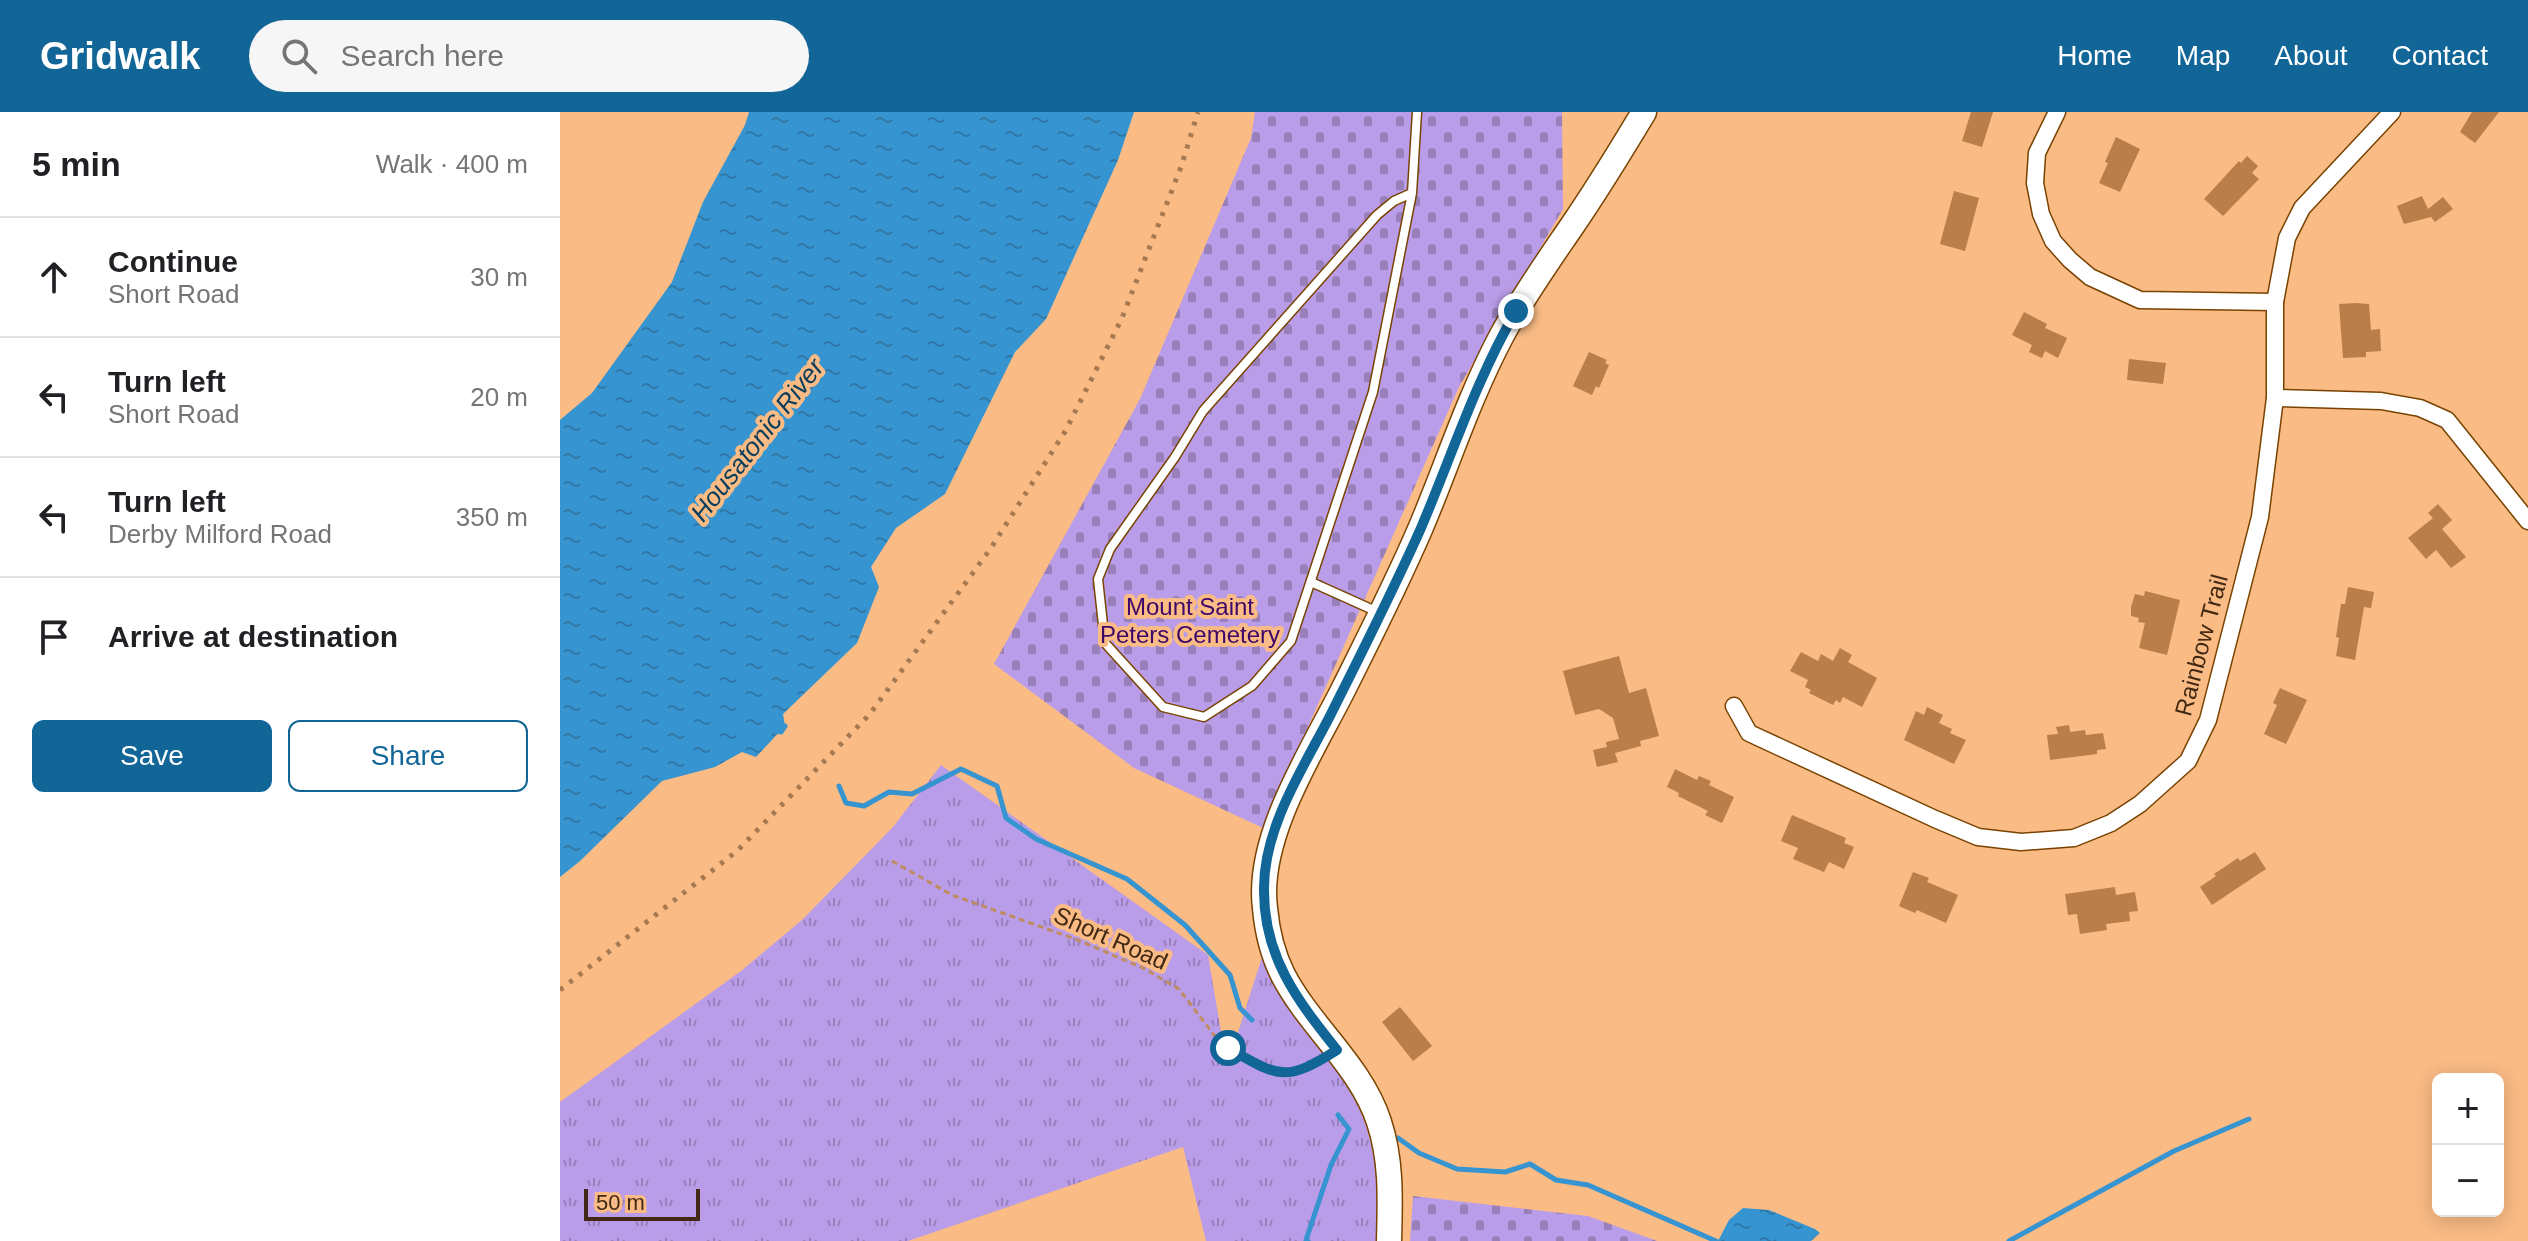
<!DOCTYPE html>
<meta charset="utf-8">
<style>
body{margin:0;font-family:Helvetica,sans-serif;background:#f6f6f6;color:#202124}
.controls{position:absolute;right:24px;bottom:24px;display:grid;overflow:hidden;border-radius:12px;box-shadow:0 4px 20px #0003}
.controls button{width:72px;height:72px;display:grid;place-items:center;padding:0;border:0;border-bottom:2px solid #e0e0e0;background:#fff;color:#202124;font:40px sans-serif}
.scale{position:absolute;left:24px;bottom:20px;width:116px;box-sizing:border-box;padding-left:8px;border:4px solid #422913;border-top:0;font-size:22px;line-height:28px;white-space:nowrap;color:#422913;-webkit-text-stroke:6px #fabb85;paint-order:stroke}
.stop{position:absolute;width:24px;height:24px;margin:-18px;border:6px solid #116697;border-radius:50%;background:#fff}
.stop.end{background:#116697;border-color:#fff;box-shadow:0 2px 8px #0008}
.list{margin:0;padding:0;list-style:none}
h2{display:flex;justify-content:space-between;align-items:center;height:104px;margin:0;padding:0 32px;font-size:34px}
h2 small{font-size:26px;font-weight:400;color:#757577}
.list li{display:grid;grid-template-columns:52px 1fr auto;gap:24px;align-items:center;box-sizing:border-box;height:120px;padding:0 32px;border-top:2px solid #e0e0e0}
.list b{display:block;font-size:30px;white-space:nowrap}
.list p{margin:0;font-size:26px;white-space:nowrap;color:#757577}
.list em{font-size:26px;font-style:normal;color:#757577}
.actions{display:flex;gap:16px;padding:24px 32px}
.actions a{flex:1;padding:18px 0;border:2px solid #116697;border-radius:12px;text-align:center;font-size:28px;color:#116697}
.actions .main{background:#116697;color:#fff}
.icon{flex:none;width:44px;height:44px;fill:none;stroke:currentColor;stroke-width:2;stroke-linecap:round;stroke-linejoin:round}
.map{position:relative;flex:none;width:1968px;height:1129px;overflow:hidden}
header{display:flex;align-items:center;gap:48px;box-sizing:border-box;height:112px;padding:0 40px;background:#116697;color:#fff}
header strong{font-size:38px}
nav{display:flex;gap:44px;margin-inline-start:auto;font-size:28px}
.search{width:560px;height:72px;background:#f6f6f6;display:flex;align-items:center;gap:20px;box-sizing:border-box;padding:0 28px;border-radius:44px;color:#757577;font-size:30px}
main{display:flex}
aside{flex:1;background:#fff}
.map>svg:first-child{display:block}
.cemetery{fill:url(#cemetery-stones)}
.park{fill:url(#park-tufts)}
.water{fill:url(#water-ripples)}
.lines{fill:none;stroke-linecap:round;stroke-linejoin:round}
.stream{stroke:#3694d1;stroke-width:5}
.building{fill:#b97e49}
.lane-casing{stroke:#794301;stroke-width:11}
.street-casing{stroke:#794301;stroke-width:19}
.secondary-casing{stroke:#794301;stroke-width:27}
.path{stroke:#be8c60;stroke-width:3;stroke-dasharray:6 4;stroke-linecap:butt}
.lane{stroke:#fff;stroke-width:8}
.street{stroke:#fff;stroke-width:16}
.secondary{stroke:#fff;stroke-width:24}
.rail{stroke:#a67951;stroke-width:5;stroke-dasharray:4 8;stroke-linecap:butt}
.route{stroke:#116697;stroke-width:10}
.labels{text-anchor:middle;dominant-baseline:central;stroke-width:8;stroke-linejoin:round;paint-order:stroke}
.park-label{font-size:24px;fill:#3d076a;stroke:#fabb85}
.street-label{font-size:24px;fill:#422913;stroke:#fabb85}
.water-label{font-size:26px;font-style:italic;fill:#083d5c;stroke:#fabb85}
</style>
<header>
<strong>Gridwalk</strong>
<div class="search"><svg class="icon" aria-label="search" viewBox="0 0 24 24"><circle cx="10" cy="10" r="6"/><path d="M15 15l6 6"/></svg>Search here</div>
<nav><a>Home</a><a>Map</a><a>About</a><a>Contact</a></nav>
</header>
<main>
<aside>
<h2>5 min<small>Walk · 400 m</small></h2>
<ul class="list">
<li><svg class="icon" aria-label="ahead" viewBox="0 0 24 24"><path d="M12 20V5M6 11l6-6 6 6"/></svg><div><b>Continue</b><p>Short Road</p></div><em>30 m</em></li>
<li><svg class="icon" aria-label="left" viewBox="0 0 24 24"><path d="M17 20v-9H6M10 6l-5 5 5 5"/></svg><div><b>Turn left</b><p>Short Road</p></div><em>20 m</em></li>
<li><svg class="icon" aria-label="left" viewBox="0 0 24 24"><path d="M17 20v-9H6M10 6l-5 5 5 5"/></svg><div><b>Turn left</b><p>Derby Milford Road</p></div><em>350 m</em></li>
<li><svg class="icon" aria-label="arrive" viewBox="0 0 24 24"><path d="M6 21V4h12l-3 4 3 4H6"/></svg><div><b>Arrive at destination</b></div></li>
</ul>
<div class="actions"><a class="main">Save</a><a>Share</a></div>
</aside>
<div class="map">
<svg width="1968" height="1129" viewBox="0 0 1968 1129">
<defs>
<pattern id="cemetery-stones" width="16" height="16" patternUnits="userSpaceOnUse" patternTransform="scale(2)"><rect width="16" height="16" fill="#ba9de8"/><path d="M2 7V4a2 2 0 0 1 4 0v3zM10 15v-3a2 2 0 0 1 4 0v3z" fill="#9980bb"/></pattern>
<pattern id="park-tufts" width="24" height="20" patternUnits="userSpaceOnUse" patternTransform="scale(2)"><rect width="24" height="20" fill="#ba9de8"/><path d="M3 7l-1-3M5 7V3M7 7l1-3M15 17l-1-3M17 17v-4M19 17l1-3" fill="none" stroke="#9980bb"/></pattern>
<pattern id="water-ripples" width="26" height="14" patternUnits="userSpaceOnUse" patternTransform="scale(2)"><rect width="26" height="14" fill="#3694d1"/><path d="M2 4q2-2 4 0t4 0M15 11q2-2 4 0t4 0" fill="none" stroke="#2f79a8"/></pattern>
</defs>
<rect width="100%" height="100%" fill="#fabb85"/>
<g class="cemetery">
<path d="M695,0H1002L1003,97L899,275L703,716L574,656L434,552L580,287L691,26Z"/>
<path d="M853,1084L1028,1104L1097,1129H850Z"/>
</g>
<path class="park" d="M381,653L648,843L667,955L702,845C727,895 767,935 793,984C817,1028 820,1080 820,1129H646L623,1035L348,1129H0V990L181,859L243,807L333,715Z"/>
<g class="water">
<path d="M189,0H574L558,48L486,207L455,240L385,382L336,416L311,455L319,475L297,531L223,602L225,614L196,645L182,640L155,655L102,669L20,749L0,765V308L32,281L112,170L143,90L185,13Z"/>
<path d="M1183,1096L1209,1098L1255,1117L1260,1121L1251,1129H1158L1169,1108Z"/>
</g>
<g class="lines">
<g class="stream">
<path d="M214,619L221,620L225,614"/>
<path d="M279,674L286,691L304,694L329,680L352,682L401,657L437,674L446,706L476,727L567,767L625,813L670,863L680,896L692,908"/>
<path d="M838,1026L859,1041L897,1057L945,1060L970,1052L996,1068L1028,1073L1156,1129"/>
<path d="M748,1129L746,1128L771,1053L789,1017L778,1003"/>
<path d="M1449,1129L1614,1039L1689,1007"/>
</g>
</g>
<g class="building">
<path d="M1411,0H1433L1422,35L1402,29Z"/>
<path d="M1912,0H1939L1915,31L1900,20Z"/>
<path d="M1556,25L1580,37L1560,80L1539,71L1548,51L1545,50Z"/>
<path d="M1687,44L1698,54L1692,61L1699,67L1663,104L1644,87L1679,49L1681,51Z"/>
<path d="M1394,79L1419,86L1405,139L1380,132Z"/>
<path d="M1862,84L1868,97L1883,85L1893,97L1875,110L1871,105L1844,112L1837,94Z"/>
<path d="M1796,191L1809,192L1811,218L1820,217L1821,239L1806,240V245L1783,246L1779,192Z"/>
<path d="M1464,200L1487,212L1485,216L1507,226L1498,246L1485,239L1482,246L1469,240L1472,233L1452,223Z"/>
<path d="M1029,240L1047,248L1045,251L1049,253L1039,276L1036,274L1032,283L1013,274Z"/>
<path d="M1569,247L1606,251L1603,272L1567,268Z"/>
<path d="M1878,392L1892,408L1882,417L1906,445L1891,456L1876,438L1866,447L1848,426L1873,406L1868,401Z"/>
<path d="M1788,475L1814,480L1811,496L1804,495L1795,548L1776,544L1779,526L1776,525L1781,492H1785Z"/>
<path d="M1585,479L1620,488L1607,543L1579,536L1585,511L1578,510L1579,506L1571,504V495L1575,482L1584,484Z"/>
<path d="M1280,536L1292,543L1288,550L1317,566L1302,595L1283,585L1280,591L1276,588L1273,593L1249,581L1251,578L1245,575L1248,568L1230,559L1241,540L1258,549L1261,542L1273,549Z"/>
<path d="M1059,544L1069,581L1086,576L1099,624L1080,629L1081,634L1055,641L1058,650L1037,655L1033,638L1047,635L1046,630L1059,627L1053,606L1039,597L1015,603L1003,559Z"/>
<path d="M1720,576L1747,588L1726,632L1704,622L1717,593L1713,591Z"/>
<path d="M1367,595L1383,603L1379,611L1392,617L1390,621L1406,628L1394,652L1344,628L1356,599L1364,603Z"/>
<path d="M1509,613L1510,620L1525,618L1526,623L1543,621L1546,637L1537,638V642L1490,648L1487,623L1498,622L1496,615Z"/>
<path d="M1115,657L1137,668L1139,664L1151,669L1149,673L1174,685L1162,711L1145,703L1148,699L1118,684L1119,681L1107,675Z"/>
<path d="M1232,703L1286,726L1284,731L1294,735L1284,757L1269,750L1264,760L1233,747L1238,736L1221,729Z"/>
<path d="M1695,740L1706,757L1652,793L1640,775L1656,764L1654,762L1678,746L1680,749Z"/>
<path d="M1353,760L1369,766L1367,770L1398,783L1386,811L1357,798L1355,801L1339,794Z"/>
<path d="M1555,775L1556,783L1575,780L1578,799L1569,800L1570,809L1546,812L1547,818L1520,822L1517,802L1508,803L1505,782Z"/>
<path d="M840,895L872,934L853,949L822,910Z"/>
</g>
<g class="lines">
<g class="lane-casing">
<g id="lane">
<path d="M852,81L834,89L817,103L643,299L615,345L550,437L538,467L545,531L603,595L644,605L692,574L731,529L813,280L852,81L857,0"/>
<path d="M751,470L820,501"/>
</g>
</g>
<g class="street-casing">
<g id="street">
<path d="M1497,0L1477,41L1475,71L1481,102L1493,129L1510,148L1530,165L1580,188L1715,190"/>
<path d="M1715,286L1821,289L1860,296L1887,308L1968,409"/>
<path d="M1174,594L1189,621L1375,707L1418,725L1461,730L1514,726L1551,711L1580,692L1628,649L1648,608L1700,405L1715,286V190L1727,126L1742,96L1832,0"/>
</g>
</g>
<g class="secondary-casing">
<path id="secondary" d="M829,1129C830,1089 832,1049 819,1010C801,954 750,915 723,863C713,843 707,819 705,796C696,726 751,641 782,580C809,526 837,471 861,415C888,351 909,285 942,223C962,186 986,152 1010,117C1036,79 1060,40 1084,0"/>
</g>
<path class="path" d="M332,749L392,783L518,828L585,857L619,877L654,923L668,936L702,954L716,960L730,961L750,956L760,949"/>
<use href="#lane" class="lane"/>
<use href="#street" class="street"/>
<use href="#secondary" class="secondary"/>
<path class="rail" d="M0,878L177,739L310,602L431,436L506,318L562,206L621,55L638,0"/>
</g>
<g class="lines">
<path class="route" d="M668,936C719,965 725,971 777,938C737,888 703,844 704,776C704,714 744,655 771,602C802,540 833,479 861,416C892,343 916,268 956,199"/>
</g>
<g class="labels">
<g class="park-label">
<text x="630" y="494">Mount Saint<tspan x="630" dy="28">Peters Cemetery</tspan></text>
</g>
<g class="street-label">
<text transform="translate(1641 533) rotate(-75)">Rainbow Trail</text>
<text transform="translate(551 826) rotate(24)">Short Road</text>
</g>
<g class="water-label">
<text transform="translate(197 328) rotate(-52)">Housatonic River</text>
</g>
</g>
</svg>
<div class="controls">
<button>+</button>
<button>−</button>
</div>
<div class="scale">50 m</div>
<div class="stop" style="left:668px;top:936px"></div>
<div class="stop end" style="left:956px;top:199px"></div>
</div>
</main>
